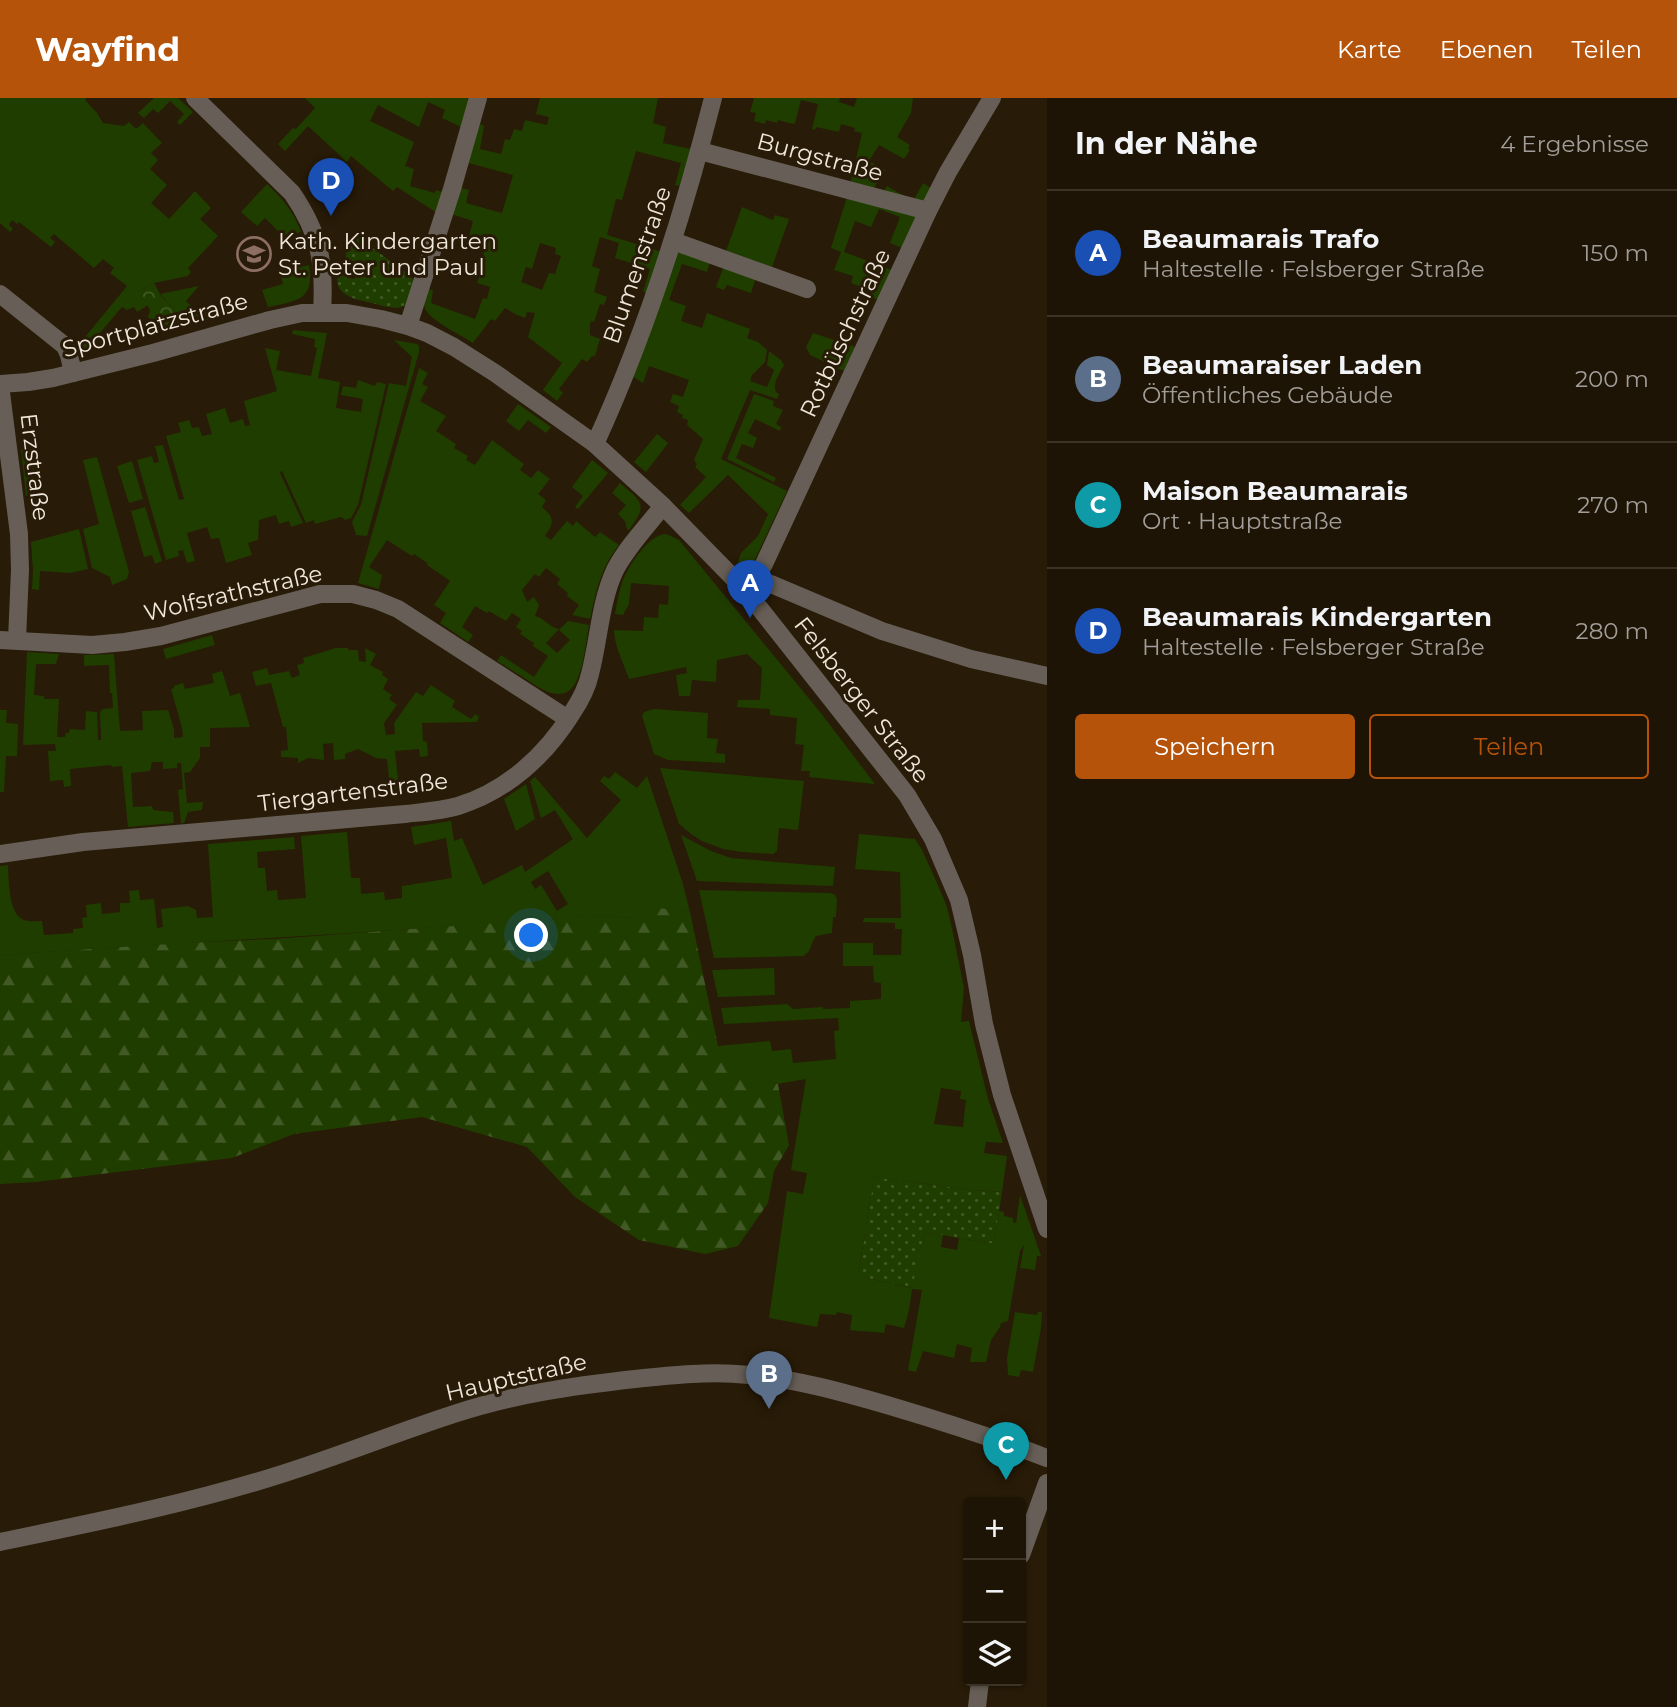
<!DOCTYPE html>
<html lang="de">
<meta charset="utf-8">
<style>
body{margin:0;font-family:Montserrat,sans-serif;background:#2b2113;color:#f1f3f6}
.controls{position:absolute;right:21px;bottom:21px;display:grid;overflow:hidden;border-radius:7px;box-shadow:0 2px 5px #0004}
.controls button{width:63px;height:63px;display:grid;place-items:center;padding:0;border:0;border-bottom:2px solid #3c3327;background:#1e1405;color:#f1f3f6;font:35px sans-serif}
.you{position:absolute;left:532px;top:838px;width:24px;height:24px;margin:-18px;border:5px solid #fff;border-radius:50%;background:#1a73e8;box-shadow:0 0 0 10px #1a73e833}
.badge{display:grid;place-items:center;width:46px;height:46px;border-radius:50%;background:#b45309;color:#fff;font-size:23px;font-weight:700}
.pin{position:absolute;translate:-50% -58px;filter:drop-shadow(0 2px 4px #0008)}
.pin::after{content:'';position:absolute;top:37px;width:24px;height:21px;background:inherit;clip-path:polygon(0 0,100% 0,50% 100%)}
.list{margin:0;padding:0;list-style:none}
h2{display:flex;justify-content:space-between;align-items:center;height:91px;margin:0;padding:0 28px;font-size:30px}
h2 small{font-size:23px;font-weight:400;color:#a19e9a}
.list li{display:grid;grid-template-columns:46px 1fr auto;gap:21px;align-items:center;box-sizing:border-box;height:126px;padding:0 28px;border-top:2px solid #3c3327}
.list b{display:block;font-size:26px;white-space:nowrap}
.list p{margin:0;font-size:23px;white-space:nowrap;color:#a19e9a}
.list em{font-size:23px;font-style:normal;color:#a19e9a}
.actions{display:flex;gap:14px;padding:21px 28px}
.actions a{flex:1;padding:16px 0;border:2px solid #b45309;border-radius:7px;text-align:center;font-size:24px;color:#b45309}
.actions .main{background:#b45309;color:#fff}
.icon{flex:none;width:38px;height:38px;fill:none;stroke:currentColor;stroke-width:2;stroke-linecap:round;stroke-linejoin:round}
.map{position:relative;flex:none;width:1047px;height:1609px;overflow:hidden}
header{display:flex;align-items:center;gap:42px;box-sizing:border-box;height:98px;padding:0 35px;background:#b45309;color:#fff}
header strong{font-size:33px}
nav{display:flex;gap:38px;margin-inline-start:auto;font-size:24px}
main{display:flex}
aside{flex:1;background:#1e1405}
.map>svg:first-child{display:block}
.grass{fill:url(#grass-dots)}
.forest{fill:url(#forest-firs)}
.park{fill:url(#park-crowns)}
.garden{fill:#203d00;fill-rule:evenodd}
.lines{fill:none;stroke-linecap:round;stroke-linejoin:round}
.minor{stroke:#675f57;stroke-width:18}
.labels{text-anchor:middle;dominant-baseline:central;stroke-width:6;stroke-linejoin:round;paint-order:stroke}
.street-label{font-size:23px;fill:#f0e7db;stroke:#281b07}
.poi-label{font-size:23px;fill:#f0e7db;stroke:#281b07;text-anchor:start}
</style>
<header>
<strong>Wayfind</strong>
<nav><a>Karte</a><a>Ebenen</a><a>Teilen</a></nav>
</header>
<main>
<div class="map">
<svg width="1047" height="1609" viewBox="0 0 1047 1609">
<defs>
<pattern id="grass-dots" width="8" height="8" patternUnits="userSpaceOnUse" patternTransform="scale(1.75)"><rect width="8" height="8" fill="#203d00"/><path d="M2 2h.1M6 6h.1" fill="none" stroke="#415925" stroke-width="1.8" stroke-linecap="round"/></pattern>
<pattern id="forest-firs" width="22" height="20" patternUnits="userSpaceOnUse" patternTransform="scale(1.75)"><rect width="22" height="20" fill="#203d00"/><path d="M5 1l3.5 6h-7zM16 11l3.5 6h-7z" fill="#415925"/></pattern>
<pattern id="park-crowns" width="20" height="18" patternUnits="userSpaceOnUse" patternTransform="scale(1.75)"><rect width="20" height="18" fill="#203d00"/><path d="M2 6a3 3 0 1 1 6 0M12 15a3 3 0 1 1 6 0" fill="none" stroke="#415925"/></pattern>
</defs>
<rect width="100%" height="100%" fill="#281b07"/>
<g class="grass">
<path d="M349,139L359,140L412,179L414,184L406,207C396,213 384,208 372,205C353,201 328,196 341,170H347V180L355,181L356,164L345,162Z"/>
<path d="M874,1079L971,1092L1002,1094L994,1146L925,1134L913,1190L858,1178Z"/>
</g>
<path class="forest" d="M644,807L690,814L718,948C736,970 752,976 778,986L789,1047L774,1073L768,1105L738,1148L705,1156L639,1142L575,1099L527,1049L422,1019L294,1036L232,1060L36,1084L0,1086V857L159,846L274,841L599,817L629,820Z"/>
<path class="park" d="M154,185L161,198L178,216L165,230L156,222L153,223L148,219L150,212L140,193Z"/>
<g class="garden">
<path d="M0,0H86L85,2L97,15L103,25L124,28L129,24L136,31L143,25L162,45L151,55L158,62L150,71L167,87L151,105L169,121L195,93L211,110L200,121L218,138L188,170L191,174L188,178L154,185L140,193L148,207L137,214L134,209L127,212L122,209L81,257L78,256L76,250L127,188L110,175L114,170L103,161L94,170L54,136L50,140L55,144L51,149L19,124L17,126L12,122L9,127L13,131L10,134L0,125Z"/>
<path d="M154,0H178L193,14L180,27L177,24L184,16L170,3L158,15L153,11L144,20L138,15Z"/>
<path d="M305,0H469L461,29L442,20L445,12L428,4L419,29L378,7L370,23L414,44L405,68L414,71L410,88L435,95L436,92L443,94L437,115L397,89L393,93L351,58L347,64L308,28L285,53L278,46L293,30L296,31L315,10Z"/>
<path d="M540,0H658L653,25L666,29L663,45L691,51L680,88L675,87L681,65L636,53L622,102L616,101L607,137L662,154L648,195L643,194L650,171L615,160L619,145L600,139L592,168L600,171L594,194L607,199L604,207L600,206L594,224L591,223L590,227V237L600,241L595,258H592L587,264L582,261L559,291L563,295L557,303L543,292L562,265L528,239L535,215L527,214L525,220L515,216L505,210L495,223L491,221L473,245C462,237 425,221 424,207C423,201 426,195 428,190L433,193L431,205L475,221L483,200L487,201L490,189L477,185L483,168L480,167L487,145L469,138L473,123L451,116L458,89L469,92L466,105L502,115L513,77L465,64L479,25L484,28L480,51L501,56L505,41L510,42L514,31L522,33L525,22L547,27L549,19L536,16ZM540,145L556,150L555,156L561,158L555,176L549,175L542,192L521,184L526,169L532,171Z"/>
<path d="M754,0H840L839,4L854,9L857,0H913L911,15L897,39L910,47L908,51L910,52L904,61L879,47L869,63L885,72L874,90L883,95L887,88L913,103L923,85L931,90L922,106L850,87L862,35L854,33L855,30L841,26L839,34L816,29L815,32L812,31L818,6L801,2L795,25L793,26L778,22L777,25L766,22L765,26L754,23L756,15L750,14Z"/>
<path d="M267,86C282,100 294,114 301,134L282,141L280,139L282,137L265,120L257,128L241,114Z"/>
<path d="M847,99L917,118L902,150L890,145L900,119L879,111L871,129L855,123L844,154L892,172L878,202L871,199L872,193L851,185L853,178L834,172L841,154L831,150Z"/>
<path d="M742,109L773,122L775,117L789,121L772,169L726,153Z"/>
<path d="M678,152L710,164L707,174L682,166L669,202L686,208L681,223L702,230L707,215L750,231L747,240L758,244L767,252L765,264L752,277L750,283L767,289L774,272L767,267L769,253L781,262L784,267C780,275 772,285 776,294L779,296L777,301L750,292L721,361L787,393L751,470L738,464L741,455L758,438L768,416L728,377L689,415L680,407L706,379L695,369L697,366L694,362L703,341L687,327L688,322L682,320L683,317L677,314L679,308L670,304L673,296L683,299L689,282L649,268L643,285L632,278Z"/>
<path d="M309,167C315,202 297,203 268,209L262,192L283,186L280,174Z"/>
<path d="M724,168L756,179L751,195L727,187L724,192L716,189Z"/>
<path d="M199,188L186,203L202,218L209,210L213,214L222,211L224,217L165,234V230L178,216L160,196Z"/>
<path d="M293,232L327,235L318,280L340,284L336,310L361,314L363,301L341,297L343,288L356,290L358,282L375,288L377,284L386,286L358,407L351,420L345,422L341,419L315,426L314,422L306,425L282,373L280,374L281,377L303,425L291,429L289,423L279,426L276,417L259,422L258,442L248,445L252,457L226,465L219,440L211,441L207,429L187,435L195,463L187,465L183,452L178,453L179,458L166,462L137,362L152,358L154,365L159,364L155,348L163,347L179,402L184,401L166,338L181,334L178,325L189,322L192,330L199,329L202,338L212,336L206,316L225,310L230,325L243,321L245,328L250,327L244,303L277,293L265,250L280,253L276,272L311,278L317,250L314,249L315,241L292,236Z"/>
<path d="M813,235L855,249L844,273L810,257L806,249Z"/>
<path d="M394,242L417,246L419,248V254L367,438L356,437L352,424L361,407L389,285L406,288L412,259Z"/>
<path d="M419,270L428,275L422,286L428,289L420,303L446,318L436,333L456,346L454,350L468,358L466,362L475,367L492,342L524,366L520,372L531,380L538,372L550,381L538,396L546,402L542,409C555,420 554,425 545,438L551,442L567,423L573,428L576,423L595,439L600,434L619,447C601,469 596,494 590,521L572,517L579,507L567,498L568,495L557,486L560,481L546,470L539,479L535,476L522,492L527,504L534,499L539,507L535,518C544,520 549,529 559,531L546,545L557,555L570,542L559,532L568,523L589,527C586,544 584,567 577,582C565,608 542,592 526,581C516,575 507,569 497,563L501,557L534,579L548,558L533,548L534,545L520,536L522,533L516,529L521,521L512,515L506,523L489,513L487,515L475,508L462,529L473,537L468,544L440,525L446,515L434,507L450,483L427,467V465L414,456L412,458L387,442L369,469L382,477L379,491L358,485Z"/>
<path d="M754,296L774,303L773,308L783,312L776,326L781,329L780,333L755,321L748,335L757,340L753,350L742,346L736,360L776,380L774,384L727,361Z"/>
<path d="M518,306L551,329L546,335L528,322L519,333L506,323Z"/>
<path d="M657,336L668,345L646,374L634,364Z"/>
<path d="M24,350V353L28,354L35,363L33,370L39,407H37L35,397L26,398L21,351Z"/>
<path d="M97,359L129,474L127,481L112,487L110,479L92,470L83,431L99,426L83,362Z"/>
<path d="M592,362L608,375L578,411L575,409L583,398L572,389Z"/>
<path d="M132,363L143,401L129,405L117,368Z"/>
<path d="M620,385C643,405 648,406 629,432L627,431L625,423L618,416L626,407L612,395Z"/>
<path d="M145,409L162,463L155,466L152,457L144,459L131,413Z"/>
<path d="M79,431L88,471L70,475L40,473L39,492L32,491L33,472L31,444Z"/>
<path d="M664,436L669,437L679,442L820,614L875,686L809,679L810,673H801L804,647L795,646L797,620L770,617V611L737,609L738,602H760L762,570L747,556L717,562L716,584L692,582L690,598H679L676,577L687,575L686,569L629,581C624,566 614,547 614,532L643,533L644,519L658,520L659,506L668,507L669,488L631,485L629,506L623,517L615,516C617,504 619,493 623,482C630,466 647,439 664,436Z"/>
<path d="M212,537L215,547L166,561L163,551Z"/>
<path d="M336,550H348V552H358L359,563L366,564L365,550L376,556L370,567L383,574L382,577L388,581L383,591L392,597L389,601L397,607L384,625L386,637L395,636L394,625L416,594L423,598L431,587L455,603L452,609L471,621L475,616L479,619L477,624L422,625L423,643L427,644L428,658L420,659L419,651L395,653L399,691L390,690L387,661L376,660L358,651L345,656V661L334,662L333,645L323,646L324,662L308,660L298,665V660L281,659V653L288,652L286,629H283L271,585L256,588L252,574L267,570L269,577L289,573L292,580L300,577L297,567L304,565L303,560Z"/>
<path d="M27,554L59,556L56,566H36L34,597L44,598V601H59L57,639H65L66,635H69L70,631L85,632L86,613L97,614L98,642H101L100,614L103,611L113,610L112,595H110L109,567L84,568V557L114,556L120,633L143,632L142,613L168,612L174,631V640L183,639L182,630L171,591L174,590V588L183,585L185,591L214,585L212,576L222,573L230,598L240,595L250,629L210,630V649H200V660L190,674L184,675L187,705L203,704L202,712L188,714L184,725H181L178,692L183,691L181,665H177V670L163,671V664H152L150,673L131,675L133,709L152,708L153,712L173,714L174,725L128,729L122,668L112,669L111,667L70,671L71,688L64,689L63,682L50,683L48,653H56L55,646L23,647Z"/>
<path d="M654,611L708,615L707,640L718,641L716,655L725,656V665L668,662L654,656L642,618L644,614Z"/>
<path d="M0,612H7L6,625L18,626L17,658H6L4,694H0Z"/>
<path d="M660,670L804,683L798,732L779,730L777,753L773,756L742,754L723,751L702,743L691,736L679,726Z"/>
<path d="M615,674L637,690L647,678L683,786L690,814L644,808L630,820L598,817C399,834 200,843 0,857V768L8,767C9,782 8,816 24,822C30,824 36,823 42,823L44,837L73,835V831L83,830L82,820L87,819L86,807L101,805L102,816L120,814V805H130L129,793L139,792L140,802L154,801L157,830L163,829L161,811L188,808L196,812L197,820L213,819L208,746L294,739L295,751L257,754L258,770H265L267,793L277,792L278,802L306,800L301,738L347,734L351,780H360L361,796L384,794L385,802L402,800V788L452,780L446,740L414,747L411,729L451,723L454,743L462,740L483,787L522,767L525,774L573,741L555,712L541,720L530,683L535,679L587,740L621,702L600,683L604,678L609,681ZM548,773L568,806L557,813L541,787L535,791L531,784Z"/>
<path d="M526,686L535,721L516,733L504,701Z"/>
<path d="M859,736L915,741L922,752L933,776L946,806L950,821L964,890L961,924L969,923L988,1001L1003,1045L986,1044L984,1055L1007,1058L1002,1094L971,1092L874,1079L858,1178L912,1190L925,1134L943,1137L941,1149L957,1152L959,1140L994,1146L999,1113L1004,1114V1118L1013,1120V1124L1016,1125L1020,1097L1041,1158H1037L1035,1172L1020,1170L1024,1147L1020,1153L1008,1223L1001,1225L1000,1229L991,1242L986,1264H970L972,1250L957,1246L954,1260L923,1253L916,1274L908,1272L922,1192L912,1191L909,1212L904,1230L886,1226L884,1235C872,1233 861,1234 850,1232L852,1217L837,1214L836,1217L820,1216L817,1229L769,1220L787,1093L803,1096L807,1075L791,1072L806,981L778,986L748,975L729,961L718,948L770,943L772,953L791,951L793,965L836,961L834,933L839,932L838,920L724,926L721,910L787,906L793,911L823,909V911L850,910V903L881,901V885L874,884L873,868H843V845H873V857H901L902,831H895V825L863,824L864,820H901L900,774L855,771ZM941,990L961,993L960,1001L966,1002L963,1029L934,1026Z"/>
<path d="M681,737L711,753L731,760L835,769L833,788L697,783Z"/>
<path d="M699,792L830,795L835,797L837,801L836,819H833L832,835L816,838C810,846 812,854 803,858L714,860Z"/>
<path d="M774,870L775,897L718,899L712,872Z"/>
<path d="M1015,1214L1037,1217L1038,1214H1042L1041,1230L1033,1274L1021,1272L1019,1279L1008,1277L1007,1260Z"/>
</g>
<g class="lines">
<g class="minor">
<path d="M195,0L292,95C320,136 325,165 322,214"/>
<path d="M700,53L928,113"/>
<path d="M673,143L807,191"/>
<path d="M0,196L65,248L69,257L73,275"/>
<path d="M408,228L452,91L478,0"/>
<path d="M0,286L28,284L53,280L153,255L270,222L302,215H347L381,221L408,228L427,235L454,249L495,275L595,346L663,408L746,493L907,697L933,741L959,802L972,857L984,926L1002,997L1047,1131"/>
<path d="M0,287L19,436L20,472L17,542"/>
<path d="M595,346C646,235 683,118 713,0"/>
<path d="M746,493L764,466L928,113L948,74L992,0"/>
<path d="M746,493L771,486L882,533L971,561L1047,578"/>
<path d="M0,542L92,547L125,544L161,538L320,496H353L376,502L398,511L568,621"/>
<path d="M0,756L83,744L405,716C423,714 441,713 458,708C507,693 546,657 572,615C580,603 587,590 590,576C599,542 600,504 615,472C627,449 647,428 663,408"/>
<path d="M0,1444C96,1424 192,1405 285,1375C342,1357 398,1334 454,1316C514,1296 573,1288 635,1281C672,1277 712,1273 749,1277C796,1281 842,1294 887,1307C941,1323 994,1340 1047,1360"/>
<path d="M1021,1457L1047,1385"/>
<path d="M977,1609L980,1583"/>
</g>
</g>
<defs>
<g id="school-ring" transform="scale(1.75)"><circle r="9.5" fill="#281b07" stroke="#8d6e63" stroke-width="1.5"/><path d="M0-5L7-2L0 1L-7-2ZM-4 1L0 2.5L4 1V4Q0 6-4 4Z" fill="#8d6e63"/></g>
</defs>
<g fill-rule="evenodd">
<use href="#school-ring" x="254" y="156"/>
</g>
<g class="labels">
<g class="street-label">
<text transform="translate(820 59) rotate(15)">Burgstraße</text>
<text transform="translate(637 167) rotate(-71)">Blumenstraße</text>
<text transform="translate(155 227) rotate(-15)">Sportplatzstraße</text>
<text transform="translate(845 235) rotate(-65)">Rotbüschstraße</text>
<text transform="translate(35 369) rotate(83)">Erzstraße</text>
<text transform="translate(233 495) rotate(-13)">Wolfsrathstraße</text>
<text transform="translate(862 602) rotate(52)">Felsberger Straße</text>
<text transform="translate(353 694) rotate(-7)">Tiergartenstraße</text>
<text transform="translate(516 1279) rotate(-13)">Hauptstraße</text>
</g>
<g class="poi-label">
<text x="278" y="143">Kath. Kindergarten<tspan x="278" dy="26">St. Peter und Paul</tspan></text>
</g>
</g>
</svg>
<div class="controls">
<button>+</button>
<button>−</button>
<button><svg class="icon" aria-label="layers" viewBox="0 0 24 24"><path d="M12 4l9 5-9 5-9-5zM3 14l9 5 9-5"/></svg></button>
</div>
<div class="you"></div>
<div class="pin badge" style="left:750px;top:520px;background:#1a4fb4">A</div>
<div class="pin badge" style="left:769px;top:1311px;background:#5c6f8a">B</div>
<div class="pin badge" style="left:1006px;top:1382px;background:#0f9aa8">C</div>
<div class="pin badge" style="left:331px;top:118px;background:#1a4fb4">D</div>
</div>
<aside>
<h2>In der Nähe<small>4 Ergebnisse</small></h2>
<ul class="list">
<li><span class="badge" style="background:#1a4fb4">A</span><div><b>Beaumarais Trafo</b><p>Haltestelle · Felsberger Straße</p></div><em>150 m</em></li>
<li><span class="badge" style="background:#5c6f8a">B</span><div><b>Beaumaraiser Laden</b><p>Öffentliches Gebäude</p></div><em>200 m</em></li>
<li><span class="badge" style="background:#0f9aa8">C</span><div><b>Maison Beaumarais</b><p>Ort · Hauptstraße</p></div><em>270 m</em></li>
<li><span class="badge" style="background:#1a4fb4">D</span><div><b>Beaumarais Kindergarten</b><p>Haltestelle · Felsberger Straße</p></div><em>280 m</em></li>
</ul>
<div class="actions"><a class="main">Speichern</a><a>Teilen</a></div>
</aside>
</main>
